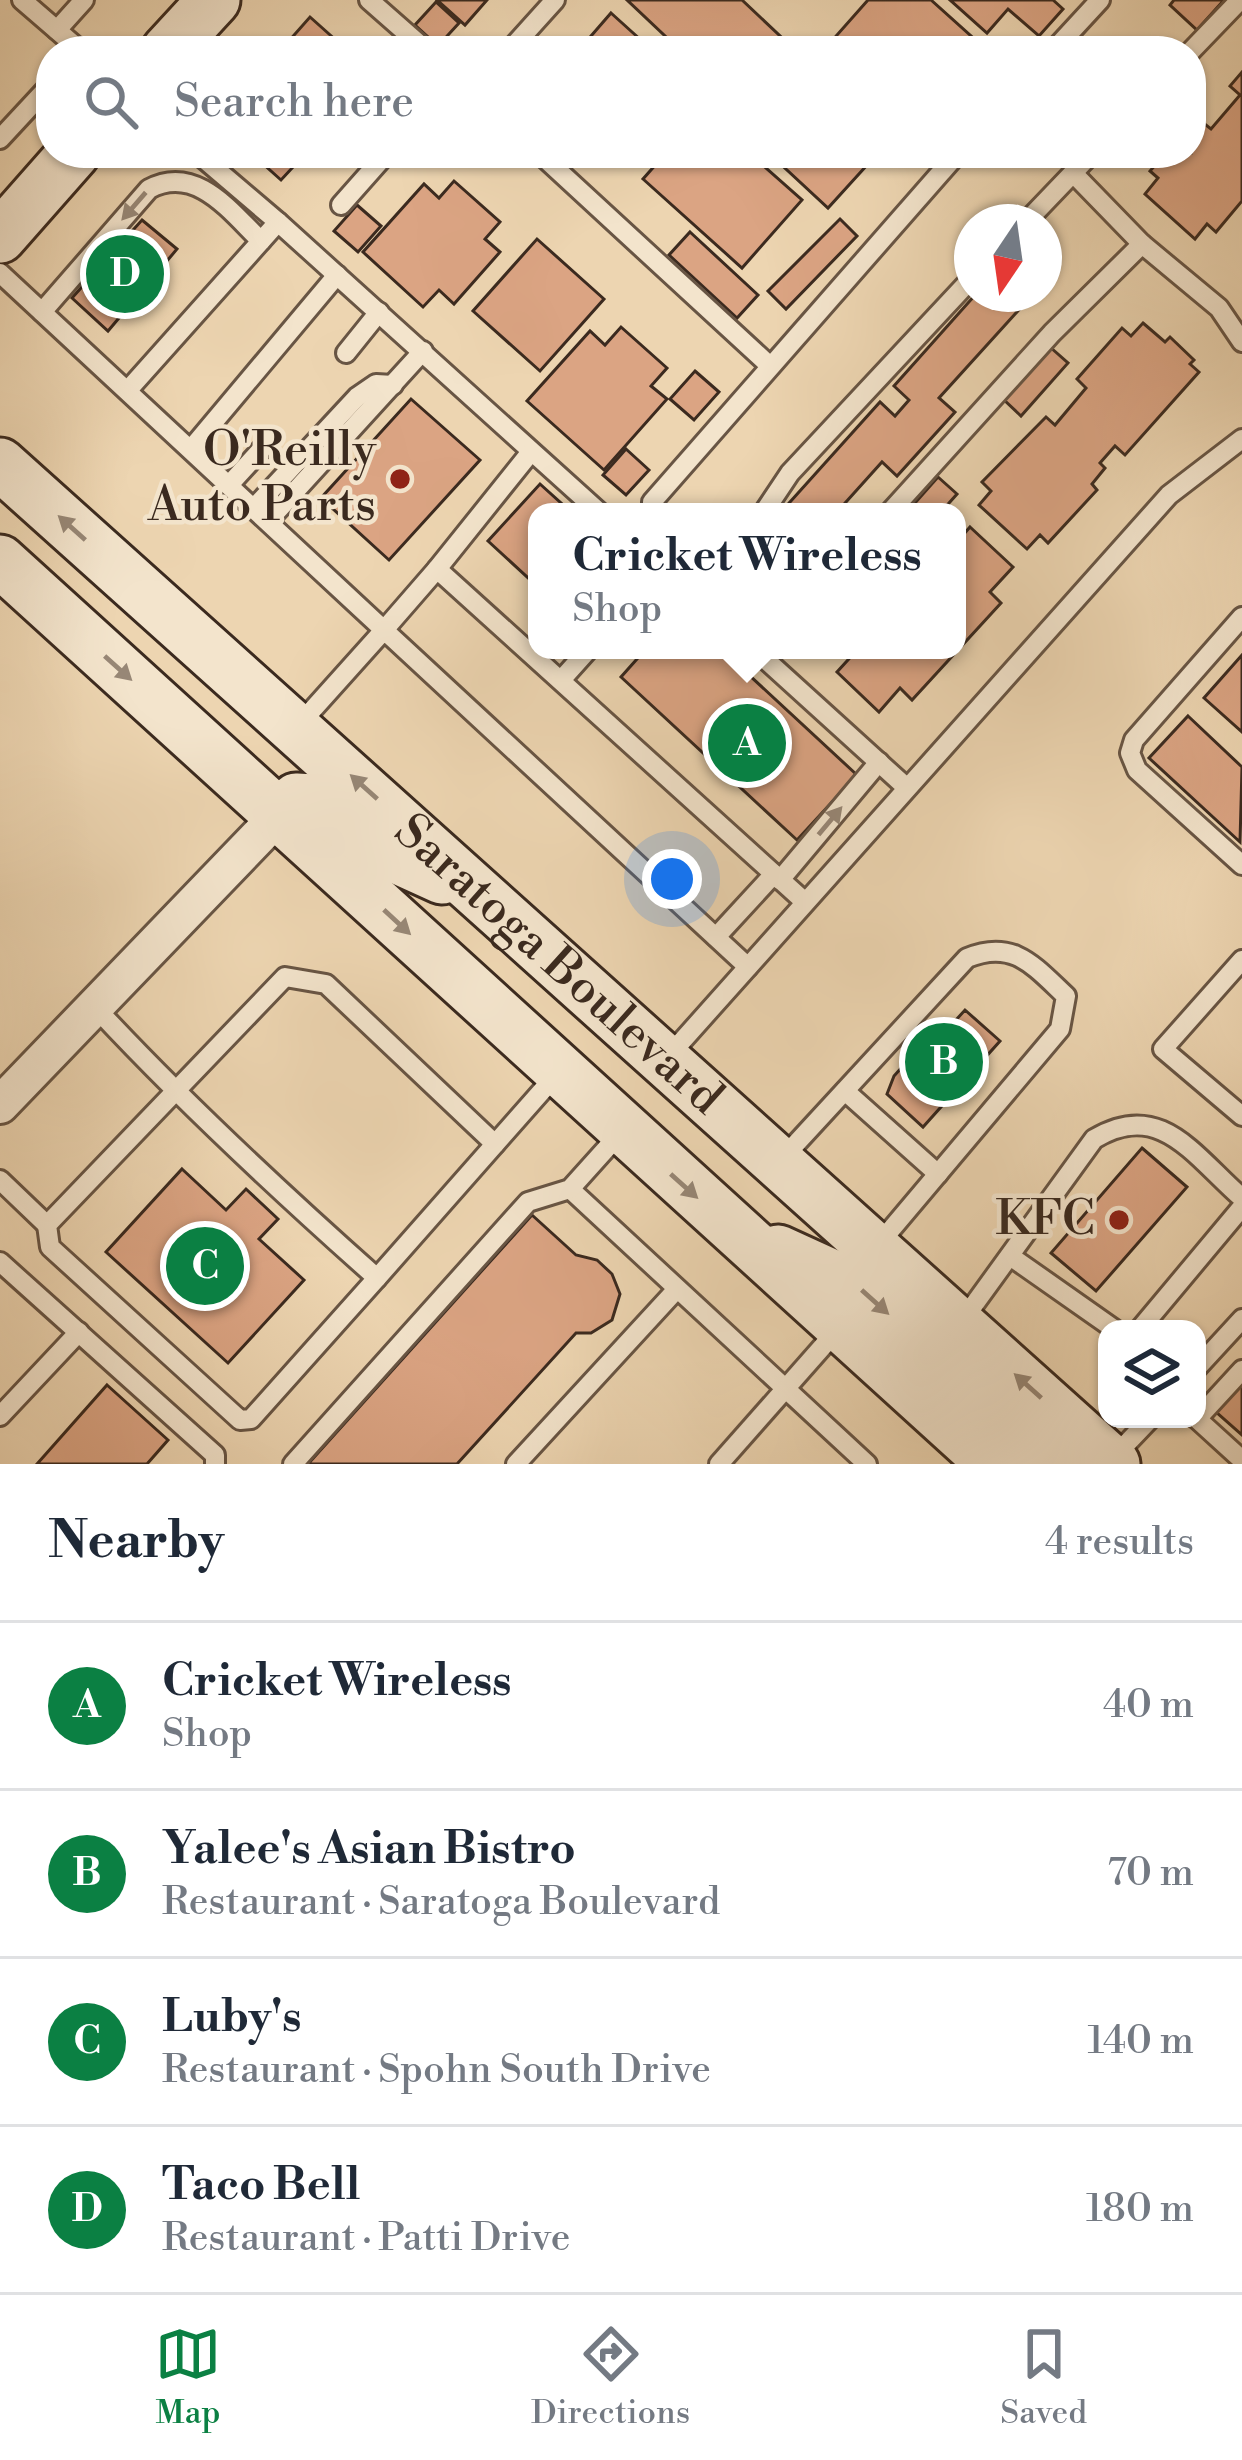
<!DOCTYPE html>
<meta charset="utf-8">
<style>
body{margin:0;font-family:"Libre Bodoni",serif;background:#f6f6f7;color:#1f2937}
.controls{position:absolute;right:36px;bottom:36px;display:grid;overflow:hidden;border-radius:24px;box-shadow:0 3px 9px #0004}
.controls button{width:108px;height:108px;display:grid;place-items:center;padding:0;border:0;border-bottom:3px solid #e0e1e3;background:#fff;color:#1f2937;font:60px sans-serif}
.compass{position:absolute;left:954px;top:204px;width:108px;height:108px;border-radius:50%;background:#fff;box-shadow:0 3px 9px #0004;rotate:193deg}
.you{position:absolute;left:672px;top:879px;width:42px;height:42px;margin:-30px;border:9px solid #fff;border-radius:50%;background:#1a73e8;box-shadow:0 0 0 18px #1a73e833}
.badge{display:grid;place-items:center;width:78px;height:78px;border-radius:50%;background:#0b8043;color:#fff;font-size:39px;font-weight:700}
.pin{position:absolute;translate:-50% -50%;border:6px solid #fff;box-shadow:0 3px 12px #0006}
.popup{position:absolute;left:528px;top:503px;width:438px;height:156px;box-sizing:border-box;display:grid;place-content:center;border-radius:24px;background:#fff;filter:drop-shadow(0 3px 9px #0005);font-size:39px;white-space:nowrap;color:#747a83}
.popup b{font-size:45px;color:#1f2937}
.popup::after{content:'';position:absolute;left:50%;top:100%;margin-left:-24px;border:24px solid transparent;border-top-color:#fff}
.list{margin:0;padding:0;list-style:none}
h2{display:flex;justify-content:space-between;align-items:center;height:156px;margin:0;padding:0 48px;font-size:51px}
h2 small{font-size:39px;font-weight:400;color:#747a83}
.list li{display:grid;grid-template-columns:78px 1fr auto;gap:36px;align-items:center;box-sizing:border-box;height:168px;padding:0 48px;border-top:3px solid #e0e1e3}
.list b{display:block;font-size:45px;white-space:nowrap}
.list p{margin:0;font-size:39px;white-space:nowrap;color:#747a83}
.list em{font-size:39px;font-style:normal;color:#747a83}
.icon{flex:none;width:66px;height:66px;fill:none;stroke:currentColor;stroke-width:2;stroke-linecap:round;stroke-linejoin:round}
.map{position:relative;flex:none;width:1242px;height:1464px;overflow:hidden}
.search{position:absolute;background:#fff;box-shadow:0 3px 9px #0004;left:36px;right:36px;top:36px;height:132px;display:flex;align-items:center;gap:30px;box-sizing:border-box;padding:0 42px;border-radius:48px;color:#747a83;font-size:45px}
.sheet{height:828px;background:#fff}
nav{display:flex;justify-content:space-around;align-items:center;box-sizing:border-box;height:168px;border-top:3px solid #e0e1e3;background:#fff;font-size:33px;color:#747a83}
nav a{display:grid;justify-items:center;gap:6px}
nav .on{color:#0b8043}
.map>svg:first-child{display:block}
.building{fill:#dba483;stroke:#3b2a1f;stroke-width:3}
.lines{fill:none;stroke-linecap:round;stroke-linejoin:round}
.lane-casing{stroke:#685544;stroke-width:24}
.street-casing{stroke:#685544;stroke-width:42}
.secondary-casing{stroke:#3b2a1f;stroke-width:57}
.lane{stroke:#f3e4cc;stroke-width:18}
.street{stroke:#f3e4cc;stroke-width:36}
.secondary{stroke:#f3e4cc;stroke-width:51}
.oneway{fill:#978776}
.poi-dot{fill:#8f2418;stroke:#f3e4cc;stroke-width:4.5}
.labels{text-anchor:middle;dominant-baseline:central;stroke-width:9;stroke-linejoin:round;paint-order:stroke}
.poi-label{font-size:48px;fill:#3b2a1f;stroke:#f3e4cc;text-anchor:end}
.street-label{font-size:48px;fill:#3b2a1f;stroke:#f3e4cc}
</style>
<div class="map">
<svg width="1242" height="1464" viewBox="0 0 1242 1464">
<rect width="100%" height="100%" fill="#edd5b1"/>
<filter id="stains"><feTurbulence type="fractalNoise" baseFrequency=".00167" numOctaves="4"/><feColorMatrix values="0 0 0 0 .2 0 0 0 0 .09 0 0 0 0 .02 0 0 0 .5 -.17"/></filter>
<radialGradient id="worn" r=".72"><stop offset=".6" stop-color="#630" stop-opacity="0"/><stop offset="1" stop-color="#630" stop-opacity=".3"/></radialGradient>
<g class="building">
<path d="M437,0H487L465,25Z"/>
<path d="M627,0H742L796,51H681Z"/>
<path d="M868,0H931L981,45L976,51H837L829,44Z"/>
<path d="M950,0H1053L1063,9L1039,36L1008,9L987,33Z"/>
<path d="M1174,0H1224L1197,30L1170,5Z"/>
<path d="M436,2L459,23L438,46L415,25Z"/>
<path d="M611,13L653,51H578Z"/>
<path d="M310,17L348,51H280Z"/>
<path d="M1242,72V201L1216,232L1207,224L1195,239L1145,194L1158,178L1150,171L1166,153H1191V125L1197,118L1211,129L1240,95L1230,86Z"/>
<path d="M251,153H306L281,180Z"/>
<path d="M666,153H749L802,200L742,268L643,179Z"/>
<path d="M777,153H878L828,208L773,157Z"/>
<path d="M454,181L500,222L485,239L500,252L454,304L439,290L423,307L363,252L424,184L439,198Z"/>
<path d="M357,205L381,226L358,252L334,231Z"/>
<path d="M840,219L857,236L786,309L768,291Z"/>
<path d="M142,220L177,249L108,331L72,298Z"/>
<path d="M690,232L758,295L737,318L669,255Z"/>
<path d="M537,239L604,299L540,371L473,311Z"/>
<path d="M976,294H1017L1026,302L939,398L955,412L897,476L882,462L837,512H781L880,402L895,416L909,400L894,386Z"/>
<path d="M1143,323L1165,342L1170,337L1194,360L1190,364L1199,372L1125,455L1115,446L1100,463L1105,468L1092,484L1097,490L1048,543L1040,535L1027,549L979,505L991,491L982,482L1046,417L1055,425L1086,388L1077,379L1122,328L1131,336Z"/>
<path d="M621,327L667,368L651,386L667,399L604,470L527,401L590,331L605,345Z"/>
<path d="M1050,347L1068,363L1021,416L1003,399Z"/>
<path d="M695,371L719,392L694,420L670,399Z"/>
<path d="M411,399L480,460L389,560L321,498Z"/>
<path d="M626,449L649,470L626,495L603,475Z"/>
<path d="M938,477L957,494L941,512H907Z"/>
<path d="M540,484L571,512H537V586L488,541Z"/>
<path d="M970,527L1013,567L990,592L1001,603L912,700L900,688L879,712L837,672L857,650H957V542Z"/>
<path d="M645,650H722L857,775L797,840L621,677Z"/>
<path d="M1242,655V732L1204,698Z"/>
<path d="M1188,716L1242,767L1240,842L1149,758Z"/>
<path d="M965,1010L1000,1041L923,1127L887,1094L894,1076L929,1037L935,1043Z"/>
<path d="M1142,1148L1187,1187L1096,1291L1051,1253Z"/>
<path d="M182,1169L226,1210L246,1189L278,1219L259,1239L304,1280L228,1363L106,1252Z"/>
<path d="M532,1215L576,1255L597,1260L612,1274L620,1294L612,1320L591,1333H576L457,1464H308Z"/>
<path d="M1242,1379V1435L1215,1411Z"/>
<path d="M107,1385L168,1440L147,1464H37Z"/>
</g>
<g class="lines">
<g class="lane-casing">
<g id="lane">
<path d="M22,0L81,51"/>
<path d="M369,0L427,51"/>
<path d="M57,30L84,0"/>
<path d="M509,51L555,0"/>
<path d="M1053,51L1100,0"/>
<path d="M1191,51L1240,0"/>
<path d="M0,139L51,84"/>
<path d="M539,153L769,365"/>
<path d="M1073,173L1142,244"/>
<path d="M341,205L387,153"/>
<path d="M278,222L599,512"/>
<path d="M1026,222L1092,153"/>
<path d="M0,273L384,630L437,569L805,902"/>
<path d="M42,312L149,189C196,164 230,211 261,241"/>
<path d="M346,353L379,312"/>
<path d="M128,390L278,222L197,153"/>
<path d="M191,449L337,275"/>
<path d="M229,485L270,440"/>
<path d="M652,502L958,153"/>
<path d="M254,508L357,397L376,384L393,385"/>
<path d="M764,512L790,473L972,278"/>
<path d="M890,512L1052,333L1142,244L1219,308L1242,342"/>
<path d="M268,521L423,351"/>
<path d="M437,569L530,453"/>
<path d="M1242,617L1134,740L1130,753L1137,770L1242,865"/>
<path d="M755,650L906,787"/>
<path d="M562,679L588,650"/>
<path d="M297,727L384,630L748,967"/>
<path d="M780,880L879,762"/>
<path d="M716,937L774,874"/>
<path d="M1242,960L1163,1049L1242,1116"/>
<path d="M95,1007C184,1103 279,1191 377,1278L251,1419L240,1420L50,1247L47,1225L285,977L326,984L495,1144"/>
<path d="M666,1059L1169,495L1242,439"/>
<path d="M845,1091L938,1174"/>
<path d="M780,1161L967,958C1013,939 1033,965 1066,996L1060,1029L878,1245"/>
<path d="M0,1180L47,1225"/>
<path d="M570,1189L867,1464"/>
<path d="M1010,1256L1114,1329"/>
<path d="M0,1262L215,1455V1464"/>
<path d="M377,1278L556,1075"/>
<path d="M960,1324L1094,1139C1160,1099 1193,1155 1242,1198"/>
<path d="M1140,1329L1242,1207"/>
<path d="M1197,1368L1242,1319"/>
<path d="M0,1416L79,1332"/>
<path d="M1197,1419L1242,1370"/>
<path d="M1197,1419L1242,1460"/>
<path d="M1112,1459L1150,1419"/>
<path d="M293,1464L528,1202L570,1189L623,1130"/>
<path d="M516,1464L677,1289"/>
<path d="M719,1464L839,1328"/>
</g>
</g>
<g class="street-casing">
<path id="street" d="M0,1105L280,814"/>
</g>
<g class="secondary-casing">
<g id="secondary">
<path d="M167,51L214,0"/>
<path d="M0,237L74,153"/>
<path id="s1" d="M0,464L1114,1464"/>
<path d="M0,561L993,1464"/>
<path d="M280,814L296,799L313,800L376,848L442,878"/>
<path d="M778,1251L859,1288L1055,1464"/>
</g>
</g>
<use href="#lane" class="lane"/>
<use href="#street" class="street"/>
<use href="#secondary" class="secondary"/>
</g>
<defs><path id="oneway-solid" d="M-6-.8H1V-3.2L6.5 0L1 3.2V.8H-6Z" transform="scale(3)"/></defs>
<g class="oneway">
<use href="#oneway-solid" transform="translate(134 206) rotate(131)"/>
<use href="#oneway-solid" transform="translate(72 528) rotate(-138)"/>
<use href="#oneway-solid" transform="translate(118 668) rotate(42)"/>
<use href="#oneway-solid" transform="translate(364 787) rotate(-138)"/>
<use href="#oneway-solid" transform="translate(830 821) rotate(-50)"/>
<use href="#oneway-solid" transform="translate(397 922) rotate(43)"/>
<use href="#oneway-solid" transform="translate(684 1186) rotate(42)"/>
<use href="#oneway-solid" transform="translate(875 1302) rotate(42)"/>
<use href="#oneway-solid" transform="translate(1028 1386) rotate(-138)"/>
</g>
<g class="poi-dot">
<circle cx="400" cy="479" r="12"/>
<circle cx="1119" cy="1220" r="12"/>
</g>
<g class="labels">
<g class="poi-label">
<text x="376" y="451">O'Reilly<tspan x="376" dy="55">Auto Parts</tspan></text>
<text x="1095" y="1220">KFC</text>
</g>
<g class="street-label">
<text stroke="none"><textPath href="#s1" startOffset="750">Saratoga Boulevard</textPath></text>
</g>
</g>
<rect width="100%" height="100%" filter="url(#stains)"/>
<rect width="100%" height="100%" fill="url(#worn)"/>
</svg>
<div class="controls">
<button><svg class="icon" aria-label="layers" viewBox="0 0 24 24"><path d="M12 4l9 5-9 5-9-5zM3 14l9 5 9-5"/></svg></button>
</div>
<svg class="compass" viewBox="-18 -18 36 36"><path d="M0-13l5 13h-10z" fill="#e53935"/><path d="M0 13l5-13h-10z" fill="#747a83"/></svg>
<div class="you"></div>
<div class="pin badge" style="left:747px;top:743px">A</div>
<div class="popup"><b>Cricket Wireless</b>Shop</div>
<div class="pin badge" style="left:944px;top:1062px">B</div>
<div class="pin badge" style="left:205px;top:1266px">C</div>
<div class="pin badge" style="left:125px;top:274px">D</div>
<div class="search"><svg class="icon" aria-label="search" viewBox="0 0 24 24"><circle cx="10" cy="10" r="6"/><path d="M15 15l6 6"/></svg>Search here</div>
</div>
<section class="sheet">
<h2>Nearby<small>4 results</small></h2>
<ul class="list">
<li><span class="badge">A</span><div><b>Cricket Wireless</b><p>Shop</p></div><em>40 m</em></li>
<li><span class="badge">B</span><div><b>Yalee's Asian Bistro</b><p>Restaurant · Saratoga Boulevard</p></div><em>70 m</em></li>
<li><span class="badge">C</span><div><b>Luby's</b><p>Restaurant · Spohn South Drive</p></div><em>140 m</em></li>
<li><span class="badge">D</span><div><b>Taco Bell</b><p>Restaurant · Patti Drive</p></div><em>180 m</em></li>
</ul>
</section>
<nav>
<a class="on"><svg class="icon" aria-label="map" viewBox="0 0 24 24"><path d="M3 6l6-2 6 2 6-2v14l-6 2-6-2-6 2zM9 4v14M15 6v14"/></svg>Map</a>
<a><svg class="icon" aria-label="directions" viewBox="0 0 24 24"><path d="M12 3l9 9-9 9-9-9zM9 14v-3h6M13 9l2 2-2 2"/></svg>Directions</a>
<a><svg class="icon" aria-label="saved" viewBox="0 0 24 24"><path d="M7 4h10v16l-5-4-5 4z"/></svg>Saved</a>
</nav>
